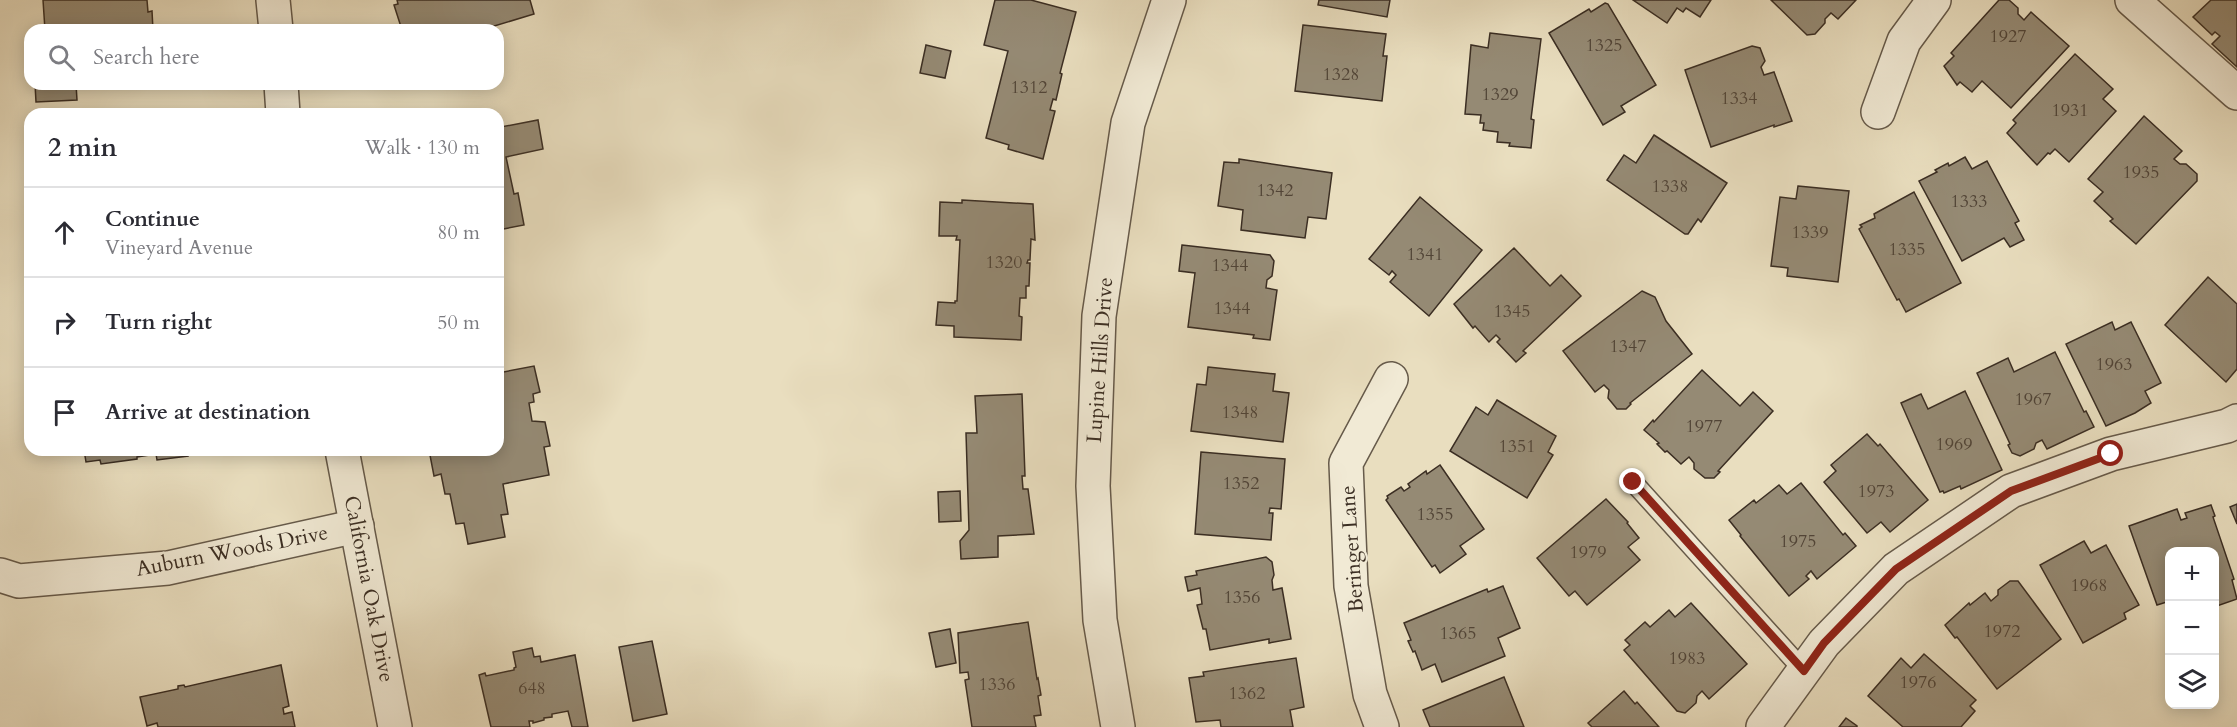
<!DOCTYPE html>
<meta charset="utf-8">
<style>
body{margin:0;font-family:Cardo,serif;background:#f2f2f3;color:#2b2b33}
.controls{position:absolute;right:18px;bottom:18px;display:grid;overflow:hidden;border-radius:12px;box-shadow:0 3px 15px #0003}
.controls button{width:54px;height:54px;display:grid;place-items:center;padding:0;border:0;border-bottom:2px solid #e1e1e2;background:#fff;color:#2b2b33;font:30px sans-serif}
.stop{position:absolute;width:18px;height:18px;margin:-14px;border:4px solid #8f2418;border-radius:50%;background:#fff}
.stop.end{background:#8f2418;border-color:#fff;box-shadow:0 2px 6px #0008}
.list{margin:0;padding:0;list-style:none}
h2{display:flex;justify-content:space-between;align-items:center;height:78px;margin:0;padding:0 24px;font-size:26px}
h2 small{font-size:20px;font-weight:400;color:#7c7c81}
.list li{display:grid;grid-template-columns:39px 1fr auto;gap:18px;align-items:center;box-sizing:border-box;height:90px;padding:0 24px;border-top:2px solid #e1e1e2}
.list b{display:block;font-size:22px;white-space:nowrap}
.list p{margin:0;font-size:20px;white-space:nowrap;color:#7c7c81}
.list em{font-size:20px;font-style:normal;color:#7c7c81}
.icon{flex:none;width:33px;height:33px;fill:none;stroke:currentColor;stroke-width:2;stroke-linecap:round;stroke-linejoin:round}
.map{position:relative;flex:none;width:2237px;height:727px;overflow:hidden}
.search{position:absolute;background:#fff;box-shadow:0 3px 15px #0003;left:24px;top:24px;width:480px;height:66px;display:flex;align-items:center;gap:15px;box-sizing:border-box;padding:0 21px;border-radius:18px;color:#7c7c81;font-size:22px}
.panel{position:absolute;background:#fff;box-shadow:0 3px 15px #0003;left:24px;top:108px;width:480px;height:348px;border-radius:18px}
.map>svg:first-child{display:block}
.building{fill:#958a74;stroke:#3b2e23;stroke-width:1.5}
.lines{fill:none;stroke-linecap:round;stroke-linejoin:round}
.service-casing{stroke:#665a4a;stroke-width:21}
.minor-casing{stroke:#665a4a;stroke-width:36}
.tertiary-casing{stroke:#665a4a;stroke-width:36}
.service{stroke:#f1ead5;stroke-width:18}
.minor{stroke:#f1ead5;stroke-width:33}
.tertiary{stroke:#f1ead5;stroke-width:33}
.route{stroke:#8f2418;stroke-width:8}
.labels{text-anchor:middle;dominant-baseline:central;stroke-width:4.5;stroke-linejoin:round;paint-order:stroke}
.number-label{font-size:18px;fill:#524537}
.street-label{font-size:21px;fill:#3b2e23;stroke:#f1ead5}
</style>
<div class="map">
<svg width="2237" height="727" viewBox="0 0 2237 727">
<rect width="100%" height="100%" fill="#e9debf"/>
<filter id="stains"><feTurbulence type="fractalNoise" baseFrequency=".00333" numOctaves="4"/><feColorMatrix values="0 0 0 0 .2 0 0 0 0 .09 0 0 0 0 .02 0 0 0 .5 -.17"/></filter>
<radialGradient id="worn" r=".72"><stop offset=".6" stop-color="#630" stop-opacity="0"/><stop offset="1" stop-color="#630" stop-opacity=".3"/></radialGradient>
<g class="building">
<path d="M43,0H147L148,12L152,11L153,30H45Z"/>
<path d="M397,0H530L534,14L481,30H402L394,5L398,4Z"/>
<path d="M995,0H1031L1076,12L1060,73L1062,74L1056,100L1053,99L1050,110L1055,111L1043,159L1008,149L1009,145L986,138L1008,51L984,45Z"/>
<path d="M1319,0H1390L1387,17L1318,5Z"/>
<path d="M1633,0H1711L1700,17L1686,8L1683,12L1677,8L1667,23Z"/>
<path d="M1771,0H1856L1838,19L1831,13L1825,19V23L1815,34L1807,35Z"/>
<path d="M1999,0H2009L2018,8V14L2024,20L2031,12L2069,46L2011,108L1982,81L1972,92L1960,82L1957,85L1944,66L1954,56L1951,53Z"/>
<path d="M2211,0H2237V67L2212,44L2220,36L2215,32L2212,35L2193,17Z"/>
<path d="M1605,3L1608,4L1656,85L1621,106L1625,112L1603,125L1549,33L1589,9L1591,12Z"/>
<path d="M1303,25L1386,34L1383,56H1387L1382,101L1295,91Z"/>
<path d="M1490,33L1541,39L1531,119L1534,120L1531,148L1509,146L1510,143L1497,142L1498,132L1483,130L1484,123H1480L1481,115L1465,114L1471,45L1488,48Z"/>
<path d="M926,45L951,51L945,78L920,73Z"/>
<path d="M1752,46L1760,48L1765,61L1761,67L1764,75L1774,72L1792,121L1774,127V125L1711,147L1685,70Z"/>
<path d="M2075,54L2113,89L2103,99L2116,111L2069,162L2055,149L2050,154L2048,153L2037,165L2007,133L2016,123L2013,120Z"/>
<path d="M35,84H76L77,100L36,102Z"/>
<path d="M2144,116L2182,151L2174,159L2180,164H2186L2197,174V181L2136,244L2110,221L2113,219L2094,201L2103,192L2088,179Z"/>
<path d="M538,120L543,149L506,157L514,194L518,193L524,225L498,230V124H500L501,127Z"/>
<path d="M1654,135L1727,183L1701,222L1698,219L1688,234H1685L1607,180L1624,155L1636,163Z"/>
<path d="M1965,157L1972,169L1987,161L2019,221L2015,223L2024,240L2010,247L2004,238L1962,261L1919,181L1937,172L1935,170L1948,163L1949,166Z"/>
<path d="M1239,159L1332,173L1326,219L1308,217L1305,238L1241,230L1243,210L1218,206L1224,162L1239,163Z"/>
<path d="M1798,186L1849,191L1838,282L1787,276L1788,268L1771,266L1780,197L1796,199Z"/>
<path d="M1914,192L1961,283L1906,312L1899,299L1897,300L1859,229L1862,227L1860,225L1875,218L1874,214Z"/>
<path d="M1420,197L1482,250L1429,316L1390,282L1396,275L1392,271L1389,275L1369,259Z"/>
<path d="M962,200L1033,204L1035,240L1031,239L1030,260H1028L1027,263H1030L1029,286H1026V298H1020L1019,316L1022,317L1021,340L954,337V326L936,325L938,302L955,303V301H957L960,240H956L957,236H939L940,202L962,203Z"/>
<path d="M1182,245L1270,255L1274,261L1272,276L1267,280L1266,288L1277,290L1270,340L1253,338L1254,335L1188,327L1195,273L1179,271Z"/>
<path d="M1514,248L1550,286L1561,275L1581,296L1523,351L1526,353L1516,362L1497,342L1500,339L1496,335L1489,342L1475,326L1473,328L1454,304Z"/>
<path d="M2208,277L2237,304V369L2226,382L2165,325Z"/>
<path d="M1642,291L1655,297L1666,321L1692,354L1630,403L1631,404L1626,409H1617L1608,398L1609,390L1604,385L1595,392L1563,351Z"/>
<path d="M25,302H30V343Z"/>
<path d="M2112,322L2115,330L2131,322L2161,383L2145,391L2151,403L2135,413L2106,426L2066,344Z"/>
<path d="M2055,352L2084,412L2086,411L2094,427L2047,449L2042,440L2036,443L2034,449L2020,456L2012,453L2008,445L2010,444L1977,373L2008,358L2014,372Z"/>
<path d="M534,366L540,392L533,394L534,402L529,403L532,421L545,422L550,446L544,447L549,475L503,484L508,514L501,515L505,537L468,544L464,523L456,524L450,494H445L441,474L434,476L429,450H498V373Z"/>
<path d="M1208,367L1275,374L1273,391L1289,393L1283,442L1191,431L1197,384L1206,385Z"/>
<path d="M1702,370L1740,406L1753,392L1773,411L1718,471L1720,472L1714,478H1705L1694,469V463L1689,457L1681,464L1667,451L1665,452L1657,444L1659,443L1644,430L1653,420L1654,422Z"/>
<path d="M1965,391L2002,470L1961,489L1960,486L1944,493L1943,491L1940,492L1901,403L1921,394L1928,409Z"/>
<path d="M1022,394L1025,476H1022L1023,489H1028L1034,534L998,536V557L961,559L960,541L969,530L966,433H977L975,396Z"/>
<path d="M1497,400L1556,436L1548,452L1553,455L1527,498L1450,451L1476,407L1488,415Z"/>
<path d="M1867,434L1878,446L1880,444L1928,500L1890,532L1881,522L1867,533L1824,482L1836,471L1831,465Z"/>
<path d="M84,450H193L187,451L188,456L157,460L156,454L137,457V459L101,464L100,460L86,462Z"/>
<path d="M1201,452L1285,459L1281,509L1270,508L1269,513H1273L1271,540L1195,534Z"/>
<path d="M1440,465L1484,529L1460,546L1466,554L1440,573L1435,565L1432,567L1386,500L1388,498L1387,496L1401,487L1404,491L1410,487L1408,484L1426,471L1427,474Z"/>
<path d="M1801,483L1843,535L1845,533L1856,546L1817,579L1811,571L1806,576L1809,579L1789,596L1740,536L1741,535L1729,520L1754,500L1756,503L1779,485L1787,494Z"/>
<path d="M960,491L961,521L939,522L938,492Z"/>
<path d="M1606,499L1628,522L1627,523L1639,538L1628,547L1640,560L1587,605L1575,591L1569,596L1537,558Z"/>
<path d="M2237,504V524L2230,507Z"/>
<path d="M2211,505L2215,516L2213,517L2234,579L2232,580L2237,599L2214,607V552H2170V601L2157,605L2129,526L2177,509L2181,520L2187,518L2185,513Z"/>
<path d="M2084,541L2091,553L2106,545L2139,605L2124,613L2126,619L2083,643L2040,565Z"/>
<path d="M1266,557L1272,562L1274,575L1272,580L1273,590L1282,588L1291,639L1269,643V639L1210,650L1206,629H1203L1197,605L1202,604L1200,588L1188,591L1185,577L1197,575L1196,571Z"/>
<path d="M2010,581H2018L2061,639L1997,689L1957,637L1955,638L1945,625L1969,603L1970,605L1985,593L1991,601L1998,595V590Z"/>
<path d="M1503,586L1520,628L1498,638L1505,656L1442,682L1435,664L1422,670L1415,651L1413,652L1408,641L1411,640L1404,623L1487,589L1488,592Z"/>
<path d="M1691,603L1747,664L1709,699L1702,691L1697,696L1696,703L1685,713L1677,711L1624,650L1630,645L1625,640L1645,622L1650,627L1669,610L1675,617Z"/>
<path d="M1028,622L1037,679L1038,678L1041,695L1038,696L1041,715L1034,716L1036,727H972L965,680L969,679L968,672L960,673L958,633Z"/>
<path d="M950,629L956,663L936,667L929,633Z"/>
<path d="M652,641L667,714L633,721L619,647Z"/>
<path d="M532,648L534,657L540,656L541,662L575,655L588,727H572L568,711L552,714V717L544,718V720L533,723V721H529L530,727H491L479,675L485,673L486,676L514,670V668L516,667L513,652Z"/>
<path d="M1924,654L1976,700L1970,706L1975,711L1961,727H1903L1868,696L1901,658L1911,668Z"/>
<path d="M1296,658L1304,707L1290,710L1293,727H1221L1220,720L1196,722L1189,678L1204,676L1203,672Z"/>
<path d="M281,665L289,706L283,708L284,714L292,712L295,727H158L157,723L147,726L140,697L178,689V686L184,685L185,687Z"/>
<path d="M1504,677L1524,727H1430L1423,710Z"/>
<path d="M1624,691L1635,704L1637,702L1659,727H1592L1588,723Z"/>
<path d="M1846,718L1857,726V727H1839Z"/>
</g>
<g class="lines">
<g class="service-casing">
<path id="service" d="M1633,482L1804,671"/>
</g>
<g class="minor-casing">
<g id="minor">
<path d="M273,0L276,30"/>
<path d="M2132,0L2237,93"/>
<path d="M281,84L283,114"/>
<path d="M1878,112L1904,41L1934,0"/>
<path d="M342,450L395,727"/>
<path d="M0,575L19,581L168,568L357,526"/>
<path d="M1382,727L1370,694L1351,586L1346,463L1391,379"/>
<path d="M1763,727L1824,643L1896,569L2011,491L2111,454L2227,426L2237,421"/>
</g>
</g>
<g class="tertiary-casing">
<path id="tertiary" d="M1118,727L1100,620L1093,486L1099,316L1128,123L1169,0"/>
</g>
<use href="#service" class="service"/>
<use href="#minor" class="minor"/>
<use href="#tertiary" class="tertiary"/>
</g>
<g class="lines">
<path class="route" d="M1633,482L1804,671L1824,643L1896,569L2011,491L2111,454"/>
</g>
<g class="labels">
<g class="number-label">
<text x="2008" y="36">1927</text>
<text x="1604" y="45">1325</text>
<text x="1341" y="74">1328</text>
<text x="1029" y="87">1312</text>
<text x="1500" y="94">1329</text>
<text x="1739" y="98">1334</text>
<text x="2070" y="110">1931</text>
<text x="2141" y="172">1935</text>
<text x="1670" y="186">1338</text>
<text x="1275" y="190">1342</text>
<text x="1969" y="201">1333</text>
<text x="1810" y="232">1339</text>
<text x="1907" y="249">1335</text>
<text x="1425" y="254">1341</text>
<text x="1004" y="262">1320</text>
<text x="1230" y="265">1344</text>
<text x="1232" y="308">1344</text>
<text x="1512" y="311">1345</text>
<text x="1628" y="346">1347</text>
<text x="2114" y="364">1963</text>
<text x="2033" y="399">1967</text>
<text x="1240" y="412">1348</text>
<text x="1704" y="426">1977</text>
<text x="1954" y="444">1969</text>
<text x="1517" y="446">1351</text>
<text x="1241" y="483">1352</text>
<text x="1876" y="491">1973</text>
<text x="1435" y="514">1355</text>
<text x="1798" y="541">1975</text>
<text x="1588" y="552">1979</text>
<text x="2089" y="585">1968</text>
<text x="1242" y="597">1356</text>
<text x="2002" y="631">1972</text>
<text x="1458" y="633">1365</text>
<text x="1687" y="658">1983</text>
<text x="1918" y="682">1976</text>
<text x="997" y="684">1336</text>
<text x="532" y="688">648</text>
<text x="1247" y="693">1362</text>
</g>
<g class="street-label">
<text transform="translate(1100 360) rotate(-86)">Lupine Hills Drive</text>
<text transform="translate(1352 549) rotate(-94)">Beringer Lane</text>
<text transform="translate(232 551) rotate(-11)">Auburn Woods Drive</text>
<text transform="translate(369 589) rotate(79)">California Oak Drive</text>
</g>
</g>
<rect width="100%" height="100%" filter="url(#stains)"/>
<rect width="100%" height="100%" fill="url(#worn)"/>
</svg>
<div class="controls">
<button>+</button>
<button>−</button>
<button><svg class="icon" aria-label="layers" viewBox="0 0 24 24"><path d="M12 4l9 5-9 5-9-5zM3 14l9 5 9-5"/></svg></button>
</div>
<div class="stop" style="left:2111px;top:454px"></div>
<div class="stop end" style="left:1633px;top:482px"></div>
<div class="search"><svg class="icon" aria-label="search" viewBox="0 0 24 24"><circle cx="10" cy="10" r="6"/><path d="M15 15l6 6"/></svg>Search here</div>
<section class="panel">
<h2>2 min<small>Walk · 130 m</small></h2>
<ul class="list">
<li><svg class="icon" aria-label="ahead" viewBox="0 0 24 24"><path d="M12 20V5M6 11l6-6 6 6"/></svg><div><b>Continue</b><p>Vineyard Avenue</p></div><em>80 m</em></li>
<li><svg class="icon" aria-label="right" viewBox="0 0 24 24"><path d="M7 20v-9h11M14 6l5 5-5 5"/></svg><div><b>Turn right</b></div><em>50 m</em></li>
<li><svg class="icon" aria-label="arrive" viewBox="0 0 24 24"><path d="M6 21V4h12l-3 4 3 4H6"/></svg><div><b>Arrive at destination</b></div></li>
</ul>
</section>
</div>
